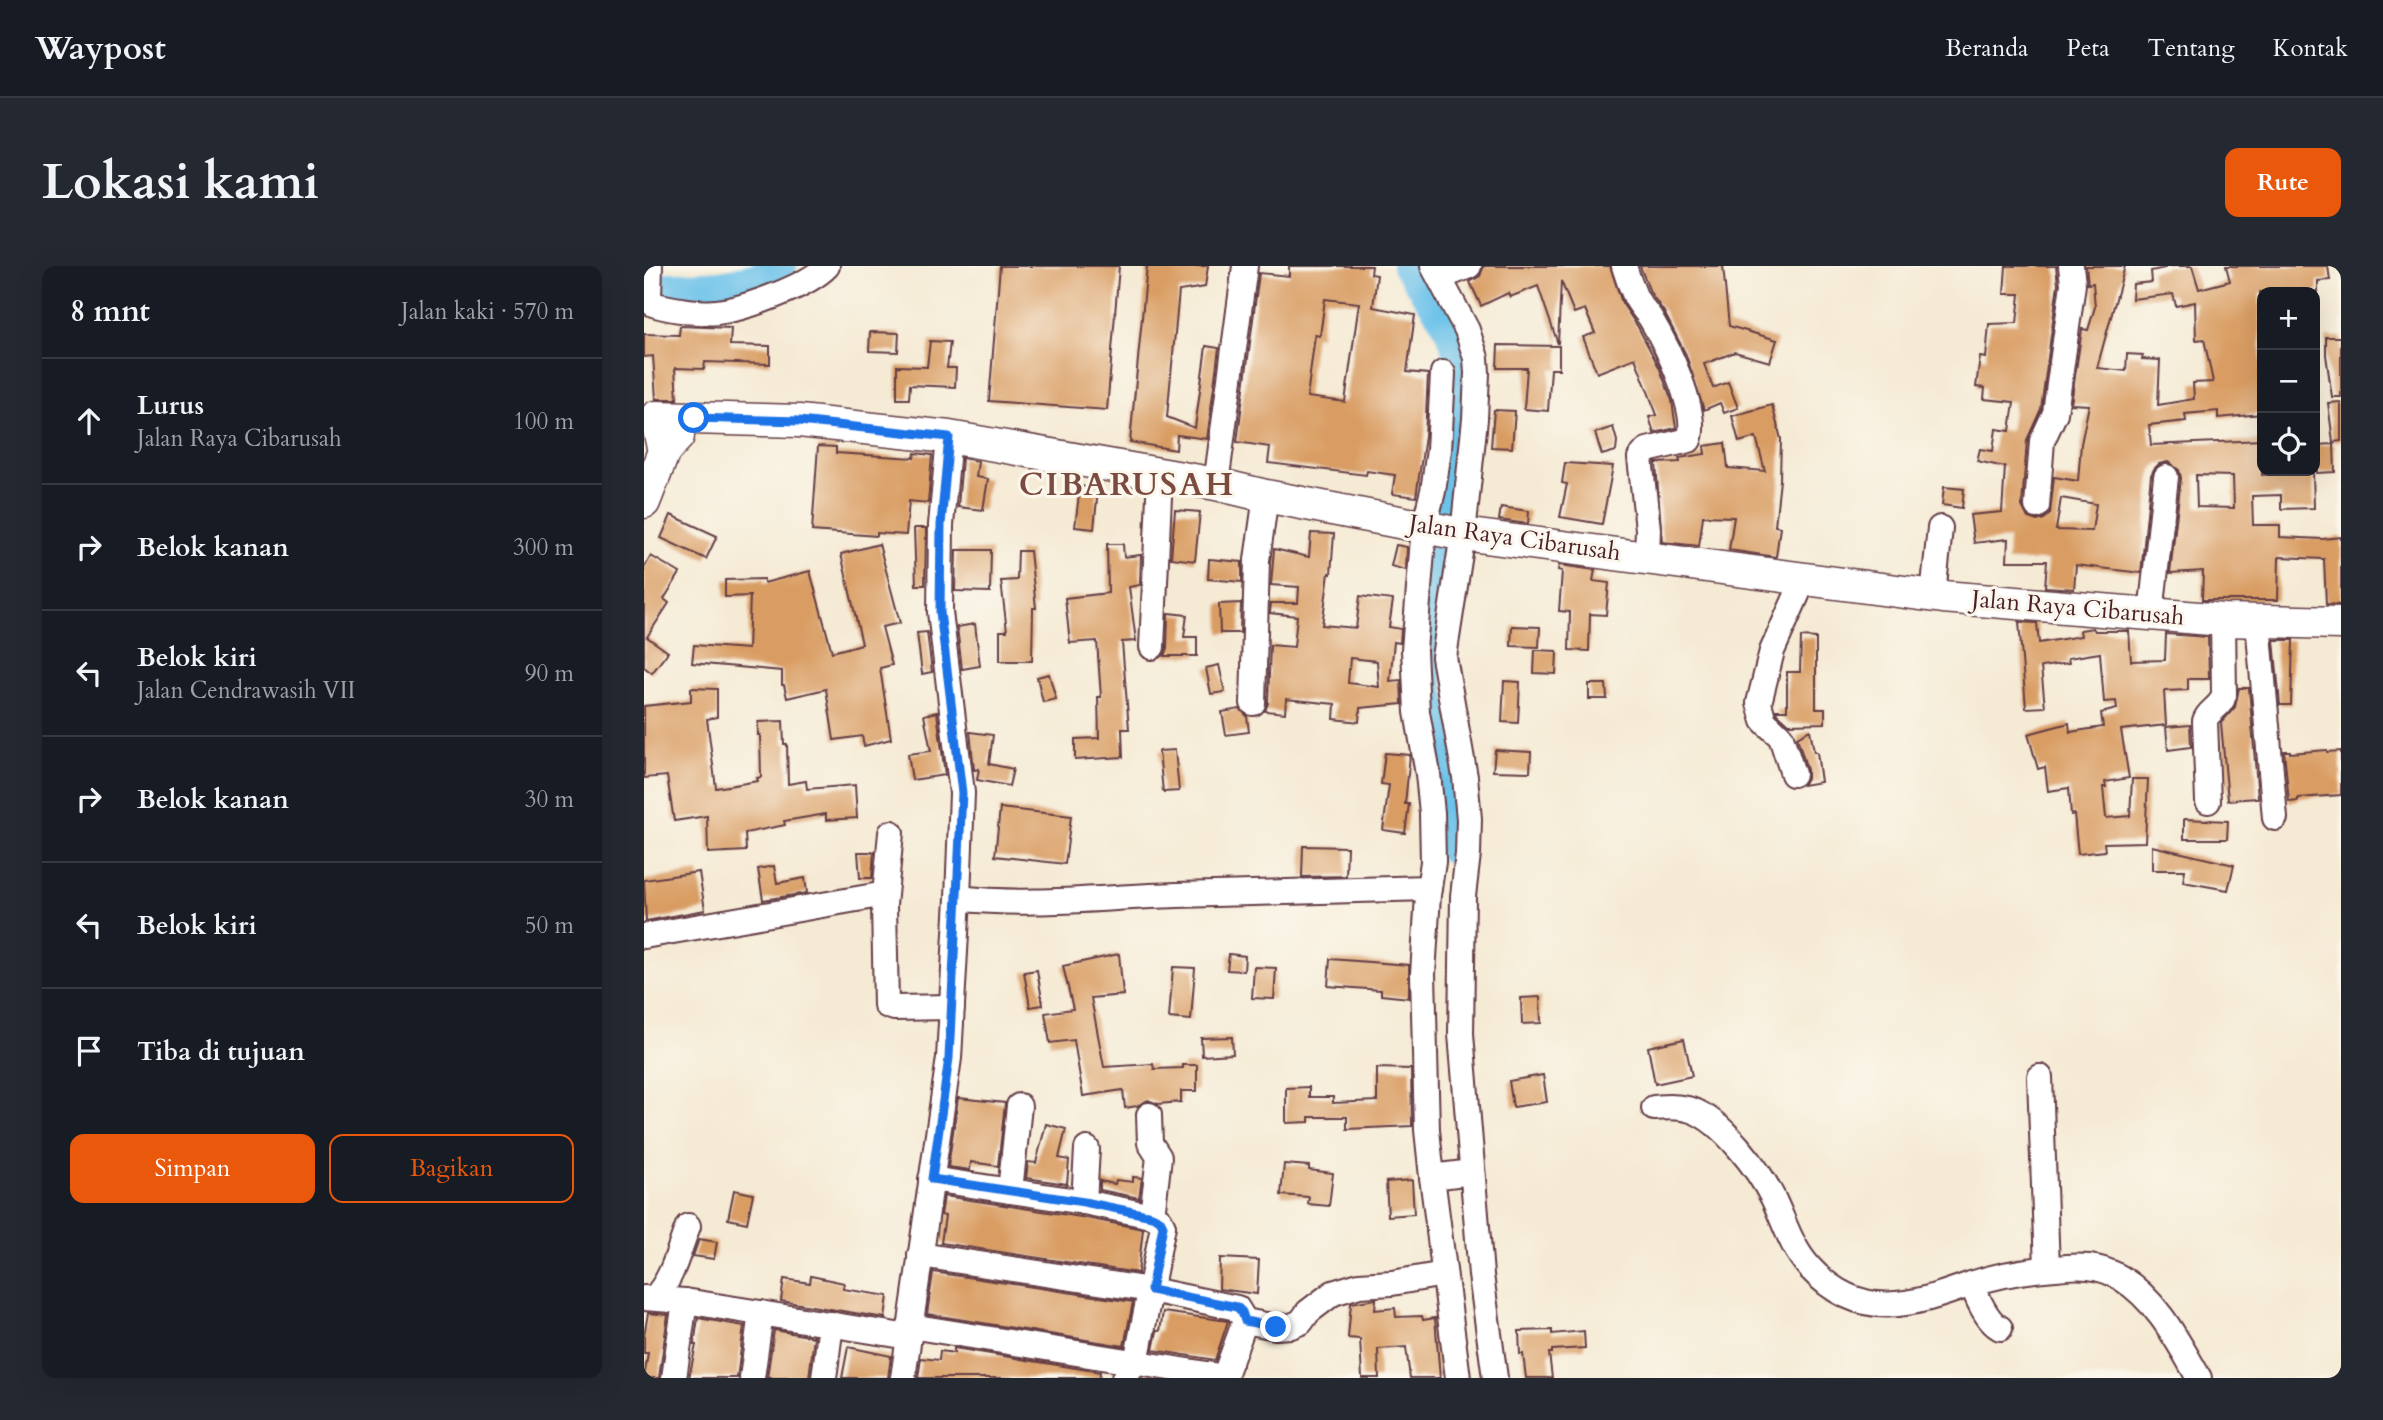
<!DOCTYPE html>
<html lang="id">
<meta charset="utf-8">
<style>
body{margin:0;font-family:Cardo,serif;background:#242831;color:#f1f3f6}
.controls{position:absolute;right:21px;top:21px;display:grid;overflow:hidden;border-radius:14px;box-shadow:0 7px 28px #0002}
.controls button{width:63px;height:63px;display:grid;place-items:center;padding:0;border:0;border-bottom:2px solid #363941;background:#171b24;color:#f1f3f6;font:35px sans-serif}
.stop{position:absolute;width:21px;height:21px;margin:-16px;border:5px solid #1a73e8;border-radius:50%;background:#fff}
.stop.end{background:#1a73e8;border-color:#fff;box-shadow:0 2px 7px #0008}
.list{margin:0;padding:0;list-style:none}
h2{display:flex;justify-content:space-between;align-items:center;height:91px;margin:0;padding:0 28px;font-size:30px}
h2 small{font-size:23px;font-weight:400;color:#9ea1a6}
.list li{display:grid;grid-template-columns:46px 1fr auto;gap:21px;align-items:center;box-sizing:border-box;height:126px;padding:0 28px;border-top:2px solid #363941}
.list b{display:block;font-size:26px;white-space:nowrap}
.list p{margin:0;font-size:23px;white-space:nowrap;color:#9ea1a6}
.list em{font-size:23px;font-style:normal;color:#9ea1a6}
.actions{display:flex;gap:14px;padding:21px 28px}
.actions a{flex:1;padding:16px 0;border:2px solid #ea580c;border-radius:14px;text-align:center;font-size:24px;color:#ea580c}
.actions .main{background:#ea580c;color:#fff}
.icon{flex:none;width:38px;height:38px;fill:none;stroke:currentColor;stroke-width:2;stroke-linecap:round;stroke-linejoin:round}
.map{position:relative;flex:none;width:1697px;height:1112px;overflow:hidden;border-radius:14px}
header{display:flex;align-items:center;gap:42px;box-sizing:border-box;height:98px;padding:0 35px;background:#171b24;border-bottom:2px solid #363941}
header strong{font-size:33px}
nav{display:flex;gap:38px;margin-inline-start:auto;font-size:24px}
.intro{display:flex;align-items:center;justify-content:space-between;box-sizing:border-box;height:168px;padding:0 42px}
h1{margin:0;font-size:49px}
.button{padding:18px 32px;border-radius:14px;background:#ea580c;color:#fff;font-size:24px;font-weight:700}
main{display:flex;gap:42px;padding:0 42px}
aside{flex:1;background:#171b24;border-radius:14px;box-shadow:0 7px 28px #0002}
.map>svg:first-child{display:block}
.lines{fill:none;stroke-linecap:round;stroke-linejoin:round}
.river{stroke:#6dc2ea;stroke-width:30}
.building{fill:#d99d64;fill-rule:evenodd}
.minor-casing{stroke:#643d44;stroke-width:28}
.major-casing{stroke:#643d44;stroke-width:35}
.minor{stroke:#fff;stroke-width:24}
.major{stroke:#fff;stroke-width:32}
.route{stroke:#1a73e8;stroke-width:9}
.labels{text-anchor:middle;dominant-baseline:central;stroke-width:6;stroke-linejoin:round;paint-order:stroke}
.street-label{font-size:24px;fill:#4a1f2b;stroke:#fbf7ec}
.district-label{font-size:32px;font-weight:bold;letter-spacing:2px;fill:#7c4b3f;stroke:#fbf7ec}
</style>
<header>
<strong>Waypost</strong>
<nav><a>Beranda</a><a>Peta</a><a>Tentang</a><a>Kontak</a></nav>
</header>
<div class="intro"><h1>Lokasi kami</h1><a class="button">Rute</a></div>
<main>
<aside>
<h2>8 mnt<small>Jalan kaki · 570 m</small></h2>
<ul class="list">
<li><svg class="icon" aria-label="ahead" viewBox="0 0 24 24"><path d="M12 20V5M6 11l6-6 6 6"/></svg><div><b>Lurus</b><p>Jalan Raya Cibarusah</p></div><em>100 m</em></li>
<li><svg class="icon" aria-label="right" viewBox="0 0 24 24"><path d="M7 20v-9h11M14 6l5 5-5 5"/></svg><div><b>Belok kanan</b></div><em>300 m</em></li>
<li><svg class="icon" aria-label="left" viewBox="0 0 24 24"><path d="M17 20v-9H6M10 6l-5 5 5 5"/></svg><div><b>Belok kiri</b><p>Jalan Cendrawasih VII</p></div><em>90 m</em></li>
<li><svg class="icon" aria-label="right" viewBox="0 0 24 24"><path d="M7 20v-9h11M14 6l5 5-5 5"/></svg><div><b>Belok kanan</b></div><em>30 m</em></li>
<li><svg class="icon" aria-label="left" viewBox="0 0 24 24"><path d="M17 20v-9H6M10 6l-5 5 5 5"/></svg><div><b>Belok kiri</b></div><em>50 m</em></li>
<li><svg class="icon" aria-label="arrive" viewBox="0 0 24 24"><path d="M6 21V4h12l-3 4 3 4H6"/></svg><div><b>Tiba di tujuan</b></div></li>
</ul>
<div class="actions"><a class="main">Simpan</a><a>Bagikan</a></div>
</aside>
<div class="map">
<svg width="1697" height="1112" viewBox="0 0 1697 1112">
<rect width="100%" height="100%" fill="#fbf7ec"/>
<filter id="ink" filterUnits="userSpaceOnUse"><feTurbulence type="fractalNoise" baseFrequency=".0143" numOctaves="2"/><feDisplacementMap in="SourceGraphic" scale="14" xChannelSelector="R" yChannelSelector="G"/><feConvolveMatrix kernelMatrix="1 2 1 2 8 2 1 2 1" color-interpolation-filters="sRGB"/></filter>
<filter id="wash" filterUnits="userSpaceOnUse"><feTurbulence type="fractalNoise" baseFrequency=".00686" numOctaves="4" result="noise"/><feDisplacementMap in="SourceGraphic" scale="28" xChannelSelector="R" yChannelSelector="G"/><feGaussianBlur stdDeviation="1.57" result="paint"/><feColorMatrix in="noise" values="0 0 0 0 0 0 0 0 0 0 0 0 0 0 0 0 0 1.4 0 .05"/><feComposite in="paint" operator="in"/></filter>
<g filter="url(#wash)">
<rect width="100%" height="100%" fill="#f5ead4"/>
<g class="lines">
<g class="river">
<path d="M763,0L801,55L811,77L818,118L817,144L806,204L797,289L782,372L783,413L804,518L808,583"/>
<path d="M0,21C47,21 96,24 138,0"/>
</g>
</g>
<g id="blocks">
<g class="building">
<path d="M356,0H475L463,144L345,135Z"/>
<path d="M503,0H564L561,21L535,25L523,151L551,162L562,80L575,82L563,173L533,169L532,184L486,176Z"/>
<path d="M645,0H728L727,8L733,9L729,41L771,49L763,106L784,108L781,171L772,231L748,228L751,209L723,205L722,209L624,197L626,181L593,176L615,7L645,10ZM681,33L715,37L701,136L663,131L671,69L676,70Z"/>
<path d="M840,0H966L978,37L994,61L1015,101L1028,135L1032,162L1010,167L1005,151L1013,149L991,92L953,107L939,71L951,67L941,43L930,47L917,15L914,78L894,20L866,31L864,27L837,40L826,16L836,10Z"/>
<path d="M996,0H1079L1085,60L1133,74L1126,96L1091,86L1060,98L1069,122L1084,116L1094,142L1080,147L1076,137L1060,144L1042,89L1020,46L1006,26Z"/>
<path d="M1362,0H1412L1414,18L1397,143L1383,174L1378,240L1384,252L1393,255L1400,253L1406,248L1410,211L1434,215L1437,178L1445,139L1427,138L1438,63L1444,64L1451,41L1449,17L1444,18L1442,0H1481L1453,102L1482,105L1483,88L1499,89L1498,93L1516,94L1514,139L1550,133L1549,117L1569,116L1560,73L1552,74L1551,36L1532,40L1529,28L1488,33L1489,18L1508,16L1507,5L1521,2V0H1548L1555,23L1586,15L1582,0H1684L1686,14L1674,15V26H1616L1618,148L1574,152V145L1541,148L1542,155L1505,159L1507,179L1618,174V209L1669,205L1670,242L1637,243V229L1608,230L1609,259H1636V271L1679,273L1697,271V339L1682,338L1680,293L1635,291L1634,334H1558L1559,305L1526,307L1537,212L1535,204L1524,196L1515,198L1510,203L1507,209L1497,307L1432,299L1430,323L1401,321L1403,295H1363L1364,273L1330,277L1326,249L1358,246L1361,201L1333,195L1336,183L1349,185L1352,163L1366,165L1370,136L1340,133L1341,122L1332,121L1336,91L1342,92L1345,58L1373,57L1376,28H1360ZM1552,209L1589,210L1590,242L1553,241ZM1417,232L1452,238L1448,265L1412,264Z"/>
<path d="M36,60L87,62L86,79L126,80V98L61,96L60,103L31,102L33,133H12L9,90L0,91V68L35,69Z"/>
<path d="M226,66L255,67L254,86L225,85Z"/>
<path d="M1682,71H1697V131H1688L1682,89Z"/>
<path d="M286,75L306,76L303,102H312L311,121L266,119L265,133H253V100L283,101Z"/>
<path d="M854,79L915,80V103H907L904,145L880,143L883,102H853Z"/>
<path d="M1697,136V175L1689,176L1684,137Z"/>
<path d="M1128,139L1137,173L1136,214L1131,260L1136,261L1132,291L1085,284L1090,251L1059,250L1055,280L1018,276L1012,197L1036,196L1035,192L1061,188L1060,180L1081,177L1084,202L1121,205L1112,171L1095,176L1088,150Z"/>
<path d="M850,144L871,145L868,182L847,181Z"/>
<path d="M969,161L973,175L972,185L958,189L951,167Z"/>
<path d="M1690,178L1691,206L1673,207L1672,179Z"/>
<path d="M174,180L192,181V187L270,192L271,187L288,189L284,237L265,235L262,269L233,267V270L168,265Z"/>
<path d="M318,192L334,195L332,211L344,213L339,244L314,241Z"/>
<path d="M921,197L969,200L958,258L916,251L923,218L918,217Z"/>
<path d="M436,220L454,223L450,263L431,261Z"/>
<path d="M1300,221L1320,223L1318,242L1298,239Z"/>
<path d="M857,241L885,245L884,258L855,254Z"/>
<path d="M531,244L556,246L551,295L527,292Z"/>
<path d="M27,249L73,270L62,293L17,272Z"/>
<path d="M270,262H282L281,319H272Z"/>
<path d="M667,267L690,268L687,308L685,307L678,359L712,362L716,330L749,334L745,361L757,363L756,377L750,376L746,415L757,414L758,438L716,442L715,456L690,453L691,438L642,433L641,447L621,445L624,437L626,379L650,381L653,350L626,347L627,337H654L655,321L627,319L630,283L665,291ZM706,392L733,395L735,421L704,417Z"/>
<path d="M235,278L256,357L238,361L248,399L236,402L247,473L220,480L218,470L190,474L182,423L143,432L140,419H138V405L48,397L50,379L104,383L106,330L81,331V314L120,313V317L166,305L188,386L218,378L197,288Z"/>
<path d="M463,278H479L480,291L497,289L496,319L485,321L492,375L478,376L485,463H478L479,491L431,494V473L455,472L454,431H457L453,375L426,377L421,332L464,327Z"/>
<path d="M752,279L763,281L762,304L747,300Z"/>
<path d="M312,284H347L346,326L311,325Z"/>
<path d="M374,285H386L392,342H389L388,395H356V365H363L357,315L373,314Z"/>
<path d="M7,290L36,307L20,333L25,337L3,371L24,386L8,407L0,401V302Z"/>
<path d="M565,293L598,296V316L564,313Z"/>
<path d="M915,299L951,304L949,315L965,317L962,349L946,348L945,385L925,384L926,346L915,345L918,305L914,304Z"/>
<path d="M597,337L596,367H576L575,338Z"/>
<path d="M524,347L543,349L540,371H553V390H520L523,382Z"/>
<path d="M1375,356L1393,357L1395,377L1437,370L1436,364L1449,362L1451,365H1485L1487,395L1521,394L1522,368L1564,371L1565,413H1544V424L1520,425L1522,459L1477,464L1485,512L1461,516L1462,521H1459L1462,552L1486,550L1488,513H1504L1501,576L1460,577L1461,585L1434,588L1430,548L1427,549L1425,522L1404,525L1401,501L1394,503L1384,468L1425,457L1426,466L1459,461L1457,447L1473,443L1472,435L1460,436L1456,387L1424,392L1425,397L1397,401L1401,441L1382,442Z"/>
<path d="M331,358L336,400L318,403L313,361Z"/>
<path d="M868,360L896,361L895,381L867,380Z"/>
<path d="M283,366L288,406L278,408L273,367Z"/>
<path d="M1157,371L1172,372V443H1181V457L1145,458L1133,447L1132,444H1143V406H1156Z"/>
<path d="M1630,374H1649L1647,439H1636Z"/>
<path d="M891,384L913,385L912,408L890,407Z"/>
<path d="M575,399L581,426L567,428L562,402Z"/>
<path d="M405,408L412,433L399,436L393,411Z"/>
<path d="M860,415L876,416L874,457L858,456Z"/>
<path d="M945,418H962L963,433H945Z"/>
<path d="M47,422L73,423V451L63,453L72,522L114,515L113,512L117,511L116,469H114V456L139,455L140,478H143L144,518L162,515L163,523L211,519L213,552L182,554V548L140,555L141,559L101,567L102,585L64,587L63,550L30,555L23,510L0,512V440L47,435Z"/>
<path d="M1595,422H1605L1614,532L1584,534L1577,457L1591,441Z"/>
<path d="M596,443L603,450L605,466L582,469L578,446Z"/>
<path d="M293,446L301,509L268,514L264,488L287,485L280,449Z"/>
<path d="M1546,459L1547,481L1524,484L1522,461Z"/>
<path d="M1166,464L1170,486H1173L1177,516L1159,519L1163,512V504L1153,471Z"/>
<path d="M326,466L349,469L345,498L369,503L365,520L333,514L335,503L330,504Z"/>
<path d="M531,484L535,525L519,526L515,485Z"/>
<path d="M851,484L887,486L886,506L849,505Z"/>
<path d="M1683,484V486L1697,485V529L1654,532V535L1645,536L1640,485H1646V487Z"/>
<path d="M741,487L766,489L761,538H765L761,567L739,564L745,519L737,518Z"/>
<path d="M356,542L427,550L421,598L351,590Z"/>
<path d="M1540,553L1584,555L1583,573H1540Z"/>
<path d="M659,580L703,581L702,610L658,611Z"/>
<path d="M1508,580L1590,599L1584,624L1539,616L1541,604H1508Z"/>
<path d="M214,586H230L228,612H216Z"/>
<path d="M130,600L133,617L161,612L163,627L119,634L114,603Z"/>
<path d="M55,606L61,644L2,655L0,614Z"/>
<path d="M475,688L479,729L447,732L460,801L509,798L510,803L539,802V799H553V825H537V836L514,838L504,834L493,840L481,842L479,824L439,830L430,774L406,777L401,747L429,743L419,700Z"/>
<path d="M585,688L601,690L600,705L583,704Z"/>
<path d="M686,693L765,699V732L737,729V724L684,720Z"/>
<path d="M529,701L551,702L547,754L525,752Z"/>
<path d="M610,701L632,702L630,733L608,732Z"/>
<path d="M393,704L399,739L386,741L380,706Z"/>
<path d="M896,731L897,757L878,758L877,732Z"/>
<path d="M588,771L589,788L558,790L557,772Z"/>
<path d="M1040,773L1048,810L1011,818L1004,781Z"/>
<path d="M733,802L767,803L768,860L703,863V851H665V856L642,857V822L665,821V831H689V837L733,835Z"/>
<path d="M899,809L903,836L869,841L865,815Z"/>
<path d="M314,832L361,837L354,900L327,896L326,904L304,901Z"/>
<path d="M402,858L422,863L415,892L425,894L423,918L382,912L384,896L392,897Z"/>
<path d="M640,898L665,900V904L689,907L685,940L664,938L665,931L637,929Z"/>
<path d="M489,911L498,912L495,932L456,924V915L471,918L472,914L489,916Z"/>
<path d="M768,914L770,948L744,950L742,916Z"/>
<path d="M90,924L109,928L103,957L84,953Z"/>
<path d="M300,930L437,951L499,963L494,1007L297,977L301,950L297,949Z"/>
<path d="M55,973L73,976L70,993L49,990Z"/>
<path d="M576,992L615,994L613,1028L575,1023Z"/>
<path d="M289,1006L489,1036L480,1080L283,1048Z"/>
<path d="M167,1010L200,1017L199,1023L244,1030L241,1052L137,1035L140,1013L166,1017Z"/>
<path d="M732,1033L731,1044L751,1042L752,1051L778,1050L779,1054L791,1052L796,1112H766L762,1081L734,1083L735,1112H718L716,1073L704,1072L707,1037Z"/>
<path d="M519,1046L584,1055L571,1094L509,1084L513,1065H516Z"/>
<path d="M4,1047L24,1049L15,1112H0L4,1087H0V1070Z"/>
<path d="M54,1052L100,1060L93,1112H45L52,1079H50Z"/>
<path d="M130,1064L170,1071L165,1112H123Z"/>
<path d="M908,1064V1068L940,1065L941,1082L908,1084V1087H905L908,1112H882L879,1088H876L875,1065Z"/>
<path d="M204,1081L247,1090L244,1112H198Z"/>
<path d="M310,1082L456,1106L455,1112H274L277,1092L295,1094L296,1085L310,1087Z"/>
</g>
</g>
</g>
<g filter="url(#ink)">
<use href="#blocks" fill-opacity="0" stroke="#643d44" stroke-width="2"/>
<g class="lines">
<g class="minor-casing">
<g id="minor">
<path d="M6,0L5,31L9,38C24,43 58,48 73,46C101,43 164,20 183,0"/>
<path d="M789,0L823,64L832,92L833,107L831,153L819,268L800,391L821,511L825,553L824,588L819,630L817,768L837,1009L851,1112"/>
<path d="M980,0C983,10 987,21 991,30C995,39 1002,45 1007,53C1022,78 1056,147 1045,174L1003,184L996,192L1004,263L1003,290"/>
<path d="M797,11L825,0"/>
<path d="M799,107L795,184L789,225L780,261L770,384L773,446L784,508L788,547L789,596L784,629L779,708L783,864L788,911L828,906"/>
<path d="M572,218L601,0"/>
<path d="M1393,240L1398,175L1411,147L1429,18L1427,0"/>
<path d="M1289,329L1296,262"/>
<path d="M1507,348L1522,211"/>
<path d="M1614,356L1631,552"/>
<path d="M508,381L516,209"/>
<path d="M609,437L613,294L622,230"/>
<path d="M1149,508L1137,471L1120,455L1115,437L1128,385L1160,313"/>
<path d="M1564,535L1561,455C1564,444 1577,442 1580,429L1579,354"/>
<path d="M314,632C387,641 460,631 533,629C617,626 701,625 785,622"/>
<path d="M240,639L247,567"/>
<path d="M0,670L230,630L238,633L240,639L242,739L250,742L308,741"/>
<path d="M1396,811L1403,1002"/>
<path d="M1010,842C1022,841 1035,840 1047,844C1078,854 1115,904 1129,932C1141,957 1147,981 1166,1002C1216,1056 1267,1040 1327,1018C1354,1009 1383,1004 1411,1002C1435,999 1456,999 1477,1012C1514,1035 1534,1076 1555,1112"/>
<path d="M505,849L506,877L515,891L508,950"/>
<path d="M788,911L814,1112"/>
<path d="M287,913L440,936L508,950L516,954L519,960L492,1096L480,1112"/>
<path d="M366,925L375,840"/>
<path d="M440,936L443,883"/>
<path d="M276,989L507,1024L593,1042L601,1055L580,1112"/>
<path d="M1328,1018C1333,1032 1343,1055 1356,1062"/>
<path d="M0,1032L41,1035L265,1071"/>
<path d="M10,1032C29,1013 34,985 44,960"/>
<path d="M601,1055L632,1061L647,1060L657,1056L664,1046L689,1027L715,1019L748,1017L800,1008"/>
<path d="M266,1060L581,1111"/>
<path d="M30,1112L41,1035"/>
<path d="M108,1112L117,1047"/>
<path d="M180,1112L187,1058"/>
<path d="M259,1112L305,792L314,632L318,527L296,346L297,259L305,171"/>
</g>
</g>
<g class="major-casing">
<g id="major">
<path d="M20,185L12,151L155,155L305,171L572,218L622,230L811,267L1299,331L1579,354L1697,357"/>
<path d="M0,236L20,185L34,170"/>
</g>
</g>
<use href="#minor" class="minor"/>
<use href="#major" class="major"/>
</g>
</g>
<g class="lines" filter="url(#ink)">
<path class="route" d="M50,152L155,155L305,171L297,259L296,346L318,527L305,792L288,913L440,936L508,950L516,954L519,960L507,1024L593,1041L598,1046L601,1055L632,1061"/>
</g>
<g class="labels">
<g class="street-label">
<text transform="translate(871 272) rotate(8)">Jalan Raya Cibarusah</text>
<text transform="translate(1434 342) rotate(5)">Jalan Raya Cibarusah</text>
</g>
<g class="district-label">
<text x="483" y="219">CIBARUSAH</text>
</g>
</g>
</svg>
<div class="controls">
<button>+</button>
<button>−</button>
<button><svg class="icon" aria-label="locate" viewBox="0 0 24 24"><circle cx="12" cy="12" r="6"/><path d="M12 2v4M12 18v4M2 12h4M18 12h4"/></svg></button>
</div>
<div class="stop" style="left:50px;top:152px"></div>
<div class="stop end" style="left:632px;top:1061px"></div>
</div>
</main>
